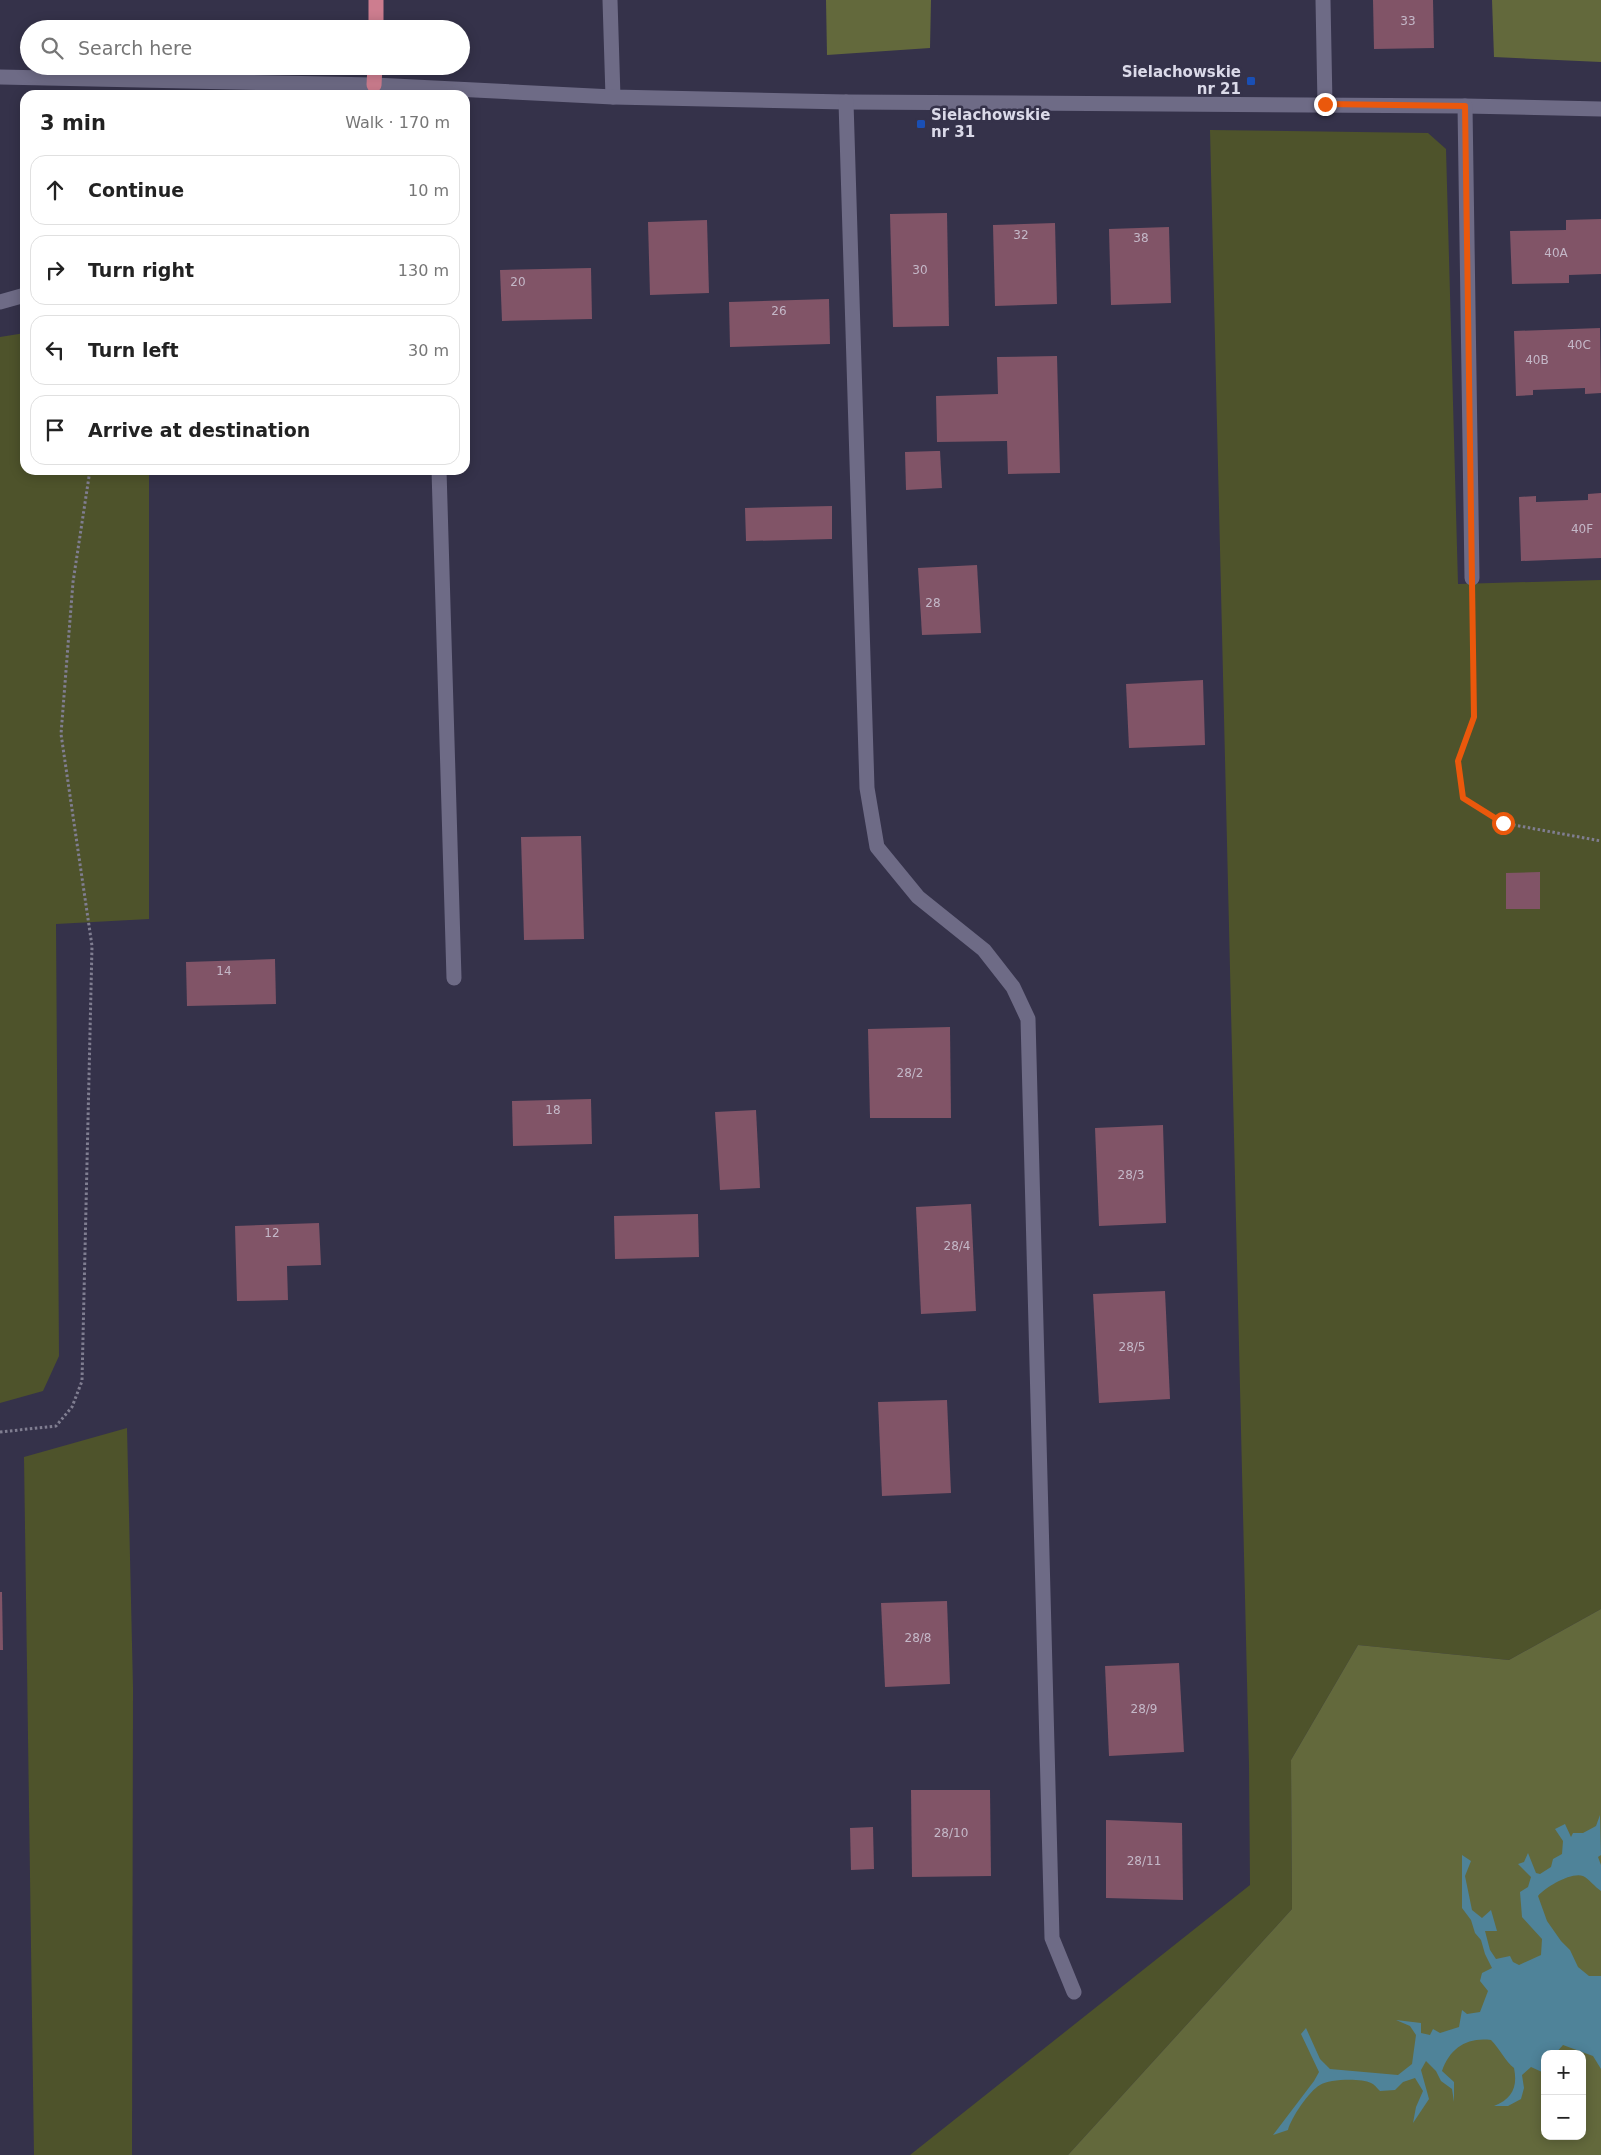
<!DOCTYPE html>
<meta charset="utf-8">
<style>
body{margin:0;font-family:"DejaVu Sans",sans-serif;background:#f2f2f2;color:#222}
.controls{position:absolute;right:15px;bottom:15px;display:grid;overflow:hidden;border-radius:10px;box-shadow:0 2px 12px #0003}
.controls button{width:45px;height:45px;display:grid;place-items:center;padding:0;border:0;border-bottom:1px solid #e0e0e0;background:#fff;color:#222;font:25px sans-serif}
.stop{position:absolute;width:15px;height:15px;margin:-11px;border:4px solid #ea580c;border-radius:50%;background:#fff}
.stop.end{background:#ea580c;border-color:#fff;box-shadow:0 1px 5px #0008}
.list{margin:0;padding:0;list-style:none}
h2{display:flex;justify-content:space-between;align-items:center;height:65px;margin:0;padding:0 20px;font-size:21px}
h2 small{font-size:16px;font-weight:400;color:#767676}
.list li{display:grid;grid-template-columns:32px 1fr auto;gap:15px;align-items:center;box-sizing:border-box;height:70px;margin:0 10px 10px;padding:0 10px;border:1px solid #e0e0e0;border-radius:15px}
.list b{display:block;font-size:19px;white-space:nowrap}
.list em{font-size:16px;font-style:normal;color:#767676}
.icon{flex:none;width:28px;height:28px;fill:none;stroke:currentColor;stroke-width:2;stroke-linecap:round;stroke-linejoin:round}
.map{position:relative;flex:none;width:1601px;height:2155px;overflow:hidden}
.search{position:absolute;background:#fff;box-shadow:0 2px 12px #0003;left:20px;top:20px;width:450px;height:55px;display:flex;align-items:center;gap:12px;box-sizing:border-box;padding:0 18px;border-radius:28px;color:#767676;font-size:19px}
.panel{position:absolute;background:#fff;box-shadow:0 2px 12px #0003;left:20px;top:90px;width:450px;height:385px;border-radius:15px}
.map>svg:first-child{display:block}
.green{fill:#4e532b}
.forest{fill:#63693c;fill-rule:evenodd}
.water{fill:#4f8399}
.building{fill:#815467}
.lines{fill:none;stroke-linecap:round;stroke-linejoin:round}
.path{stroke:#807e91;stroke-width:3;stroke-dasharray:2.5 2.5;stroke-linecap:butt}
.minor{stroke:#6e6b86;stroke-width:15}
.highway{stroke:#cd7d8f;stroke-width:15}
.route{stroke:#ea580c;stroke-width:6}
.transit-dot{fill:#1a4fb4;stroke:#35324a;stroke-width:2}
.labels{text-anchor:middle;dominant-baseline:central;stroke-width:5;stroke-linejoin:round;paint-order:stroke}
.number-label{font-size:12px;fill:#c4b8c8}
.poi-label{font-size:15px;font-weight:bold;fill:#dbdae9;stroke:#35324a;text-anchor:end}
</style>
<div class="map">
<svg width="1601" height="2155" viewBox="0 0 1601 2155">
<rect width="100%" height="100%" fill="#35324a"/>
<g class="green">
<path d="M1210,130L1428,133L1446,149L1458,584L1601,580V1609L1509,1660L1358,1645L1291,1760L1292,1909L1068,2155H910L1250,1885L1249,1765Z"/>
<path d="M25,333V470H149V919L56,924L59,1356L43,1391L0,1403V337Z"/>
<path d="M127,1428L133,1687L132,2155H34L24,1457Z"/>
</g>
<g class="forest">
<path d="M826,0H931L930,48L827,55Z"/>
<path d="M1492,0H1601V62L1494,57Z"/>
<path d="M1601,1609V2155H1068L1292,1909L1291,1760L1358,1645L1509,1660ZM1545,2054H1582V2136H1545Z"/>
</g>
<path class="water" d="M1600,1815L1601,1855L1598,1857L1601,1865V1891C1595,1887 1589,1879 1583,1876C1571,1872 1546,1887 1538,1896L1547,1921L1561,1941L1570,1950L1578,1967L1589,1976H1601V2069L1593,2056L1563,2045L1555,2054H1545V2070L1542,2072L1531,2067L1522,2075L1524,2088L1521,2099L1508,2106H1494C1512,2099 1518,2087 1514,2068C1505,2061 1500,2049 1491,2040C1467,2037 1450,2048 1442,2071L1454,2082V2102L1452,2089L1441,2081L1436,2071L1426,2061L1421,2070L1429,2099L1413,2123L1416,2107L1423,2091L1415,2078L1403,2082L1395,2090L1380,2091C1377,2088 1374,2084 1371,2083C1361,2078 1329,2079 1320,2085C1309,2091 1291,2118 1288,2130L1273,2135L1314,2081L1319,2072L1301,2034L1306,2028L1320,2059L1330,2069L1398,2075L1412,2064L1416,2035L1410,2026L1396,2020L1421,2023V2033L1430,2035L1433,2029L1440,2033L1459,2027L1462,2010L1467,2014L1480,2012L1488,1991L1480,1981L1482,1973L1492,1968L1485,1954L1481,1940L1475,1933L1471,1920L1462,1908V1855L1471,1861L1465,1876L1472,1910L1482,1918L1491,1910L1497,1931H1485L1490,1950L1496,1959L1510,1956L1513,1962L1519,1965L1541,1955L1542,1939L1522,1917L1520,1892L1528,1887L1531,1877L1518,1864L1524,1862L1528,1853L1536,1873L1540,1874L1551,1867L1553,1859L1562,1854L1563,1841L1555,1829L1565,1824L1571,1837L1573,1833H1583L1596,1826Z"/>
<g class="building">
<path d="M1373,0H1433L1434,48L1374,49Z"/>
<path d="M947,213L949,326L893,327L890,214Z"/>
<path d="M1601,219V274L1569,275V283L1512,284L1510,231L1566,230V220Z"/>
<path d="M707,220L709,293L650,295L648,222Z"/>
<path d="M1055,223L1057,304L995,306L993,225Z"/>
<path d="M1169,227L1171,303L1111,305L1109,229Z"/>
<path d="M591,268L592,319L502,321L500,270Z"/>
<path d="M829,299L830,344L730,347L729,302Z"/>
<path d="M1600,328L1601,393L1585,394V388L1533,390V395L1516,396L1514,331Z"/>
<path d="M1057,356L1060,473L1008,474L1007,441L937,442L936,396L998,394L997,357Z"/>
<path d="M936,451H940L942,488L906,490L905,452Z"/>
<path d="M1601,493V558L1521,561L1519,497L1536,496V502L1588,500V494Z"/>
<path d="M832,506V539L746,541L745,508Z"/>
<path d="M977,565L981,633L922,635L918,568Z"/>
<path d="M1203,680L1205,745L1129,748L1126,684Z"/>
<path d="M581,836L584,939L524,940L521,837Z"/>
<path d="M1540,872V909H1506V873Z"/>
<path d="M275,959L276,1004L187,1006L186,962Z"/>
<path d="M950,1027L951,1118H870L868,1029Z"/>
<path d="M591,1099L592,1144L513,1146L512,1101Z"/>
<path d="M756,1110L760,1188L720,1190L715,1112Z"/>
<path d="M1163,1125L1166,1223L1099,1226L1095,1128Z"/>
<path d="M971,1204L976,1311L921,1314L916,1207Z"/>
<path d="M698,1214L699,1257L615,1259L614,1216Z"/>
<path d="M319,1223L321,1265L287,1266L288,1300L237,1301L235,1226Z"/>
<path d="M1165,1291L1170,1399L1099,1403L1093,1294Z"/>
<path d="M947,1400L951,1493L882,1496L878,1402Z"/>
<path d="M0,1592H2L3,1650H0Z"/>
<path d="M947,1601L950,1684L885,1687L881,1603Z"/>
<path d="M1179,1663L1184,1752L1109,1756L1105,1666Z"/>
<path d="M911,1790H990L991,1876L912,1877Z"/>
<path d="M1106,1820L1182,1823L1183,1900L1106,1898Z"/>
<path d="M873,1827L874,1869L851,1870L850,1828Z"/>
</g>
<g class="lines">
<g class="path">
<path d="M1472,604L1474,717L1458,761L1463,799L1503,823L1601,841"/>
<path d="M0,1432L56,1426L72,1407L82,1381L92,946L61,734L73,582L90,470"/>
</g>
<g class="minor">
<path d="M610,0L613,97"/>
<path d="M1323,0L1325,104"/>
<path d="M0,77L374,85L613,97L846,102L1465,106L1601,109"/>
<path d="M846,102L867,788L877,847L918,897L984,950L1013,987L1028,1019L1052,1938L1074,1992"/>
<path d="M1465,106L1472,578"/>
<path d="M0,302L25,295"/>
<path d="M439,470L454,978"/>
</g>
<g class="highway">
<path d="M376,29V0"/>
<path d="M374,85L375,66"/>
</g>
</g>
<g class="lines">
<path class="route" d="M1325,104L1465,106L1474,717L1458,761L1463,798L1503,823"/>
</g>
<g class="transit-dot">
<rect x="1246" y="76" width="10" height="10" rx="2.5"/>
<rect x="916" y="119" width="10" height="10" rx="2.5"/>
</g>
<g class="labels">
<g class="number-label">
<text x="1408" y="21">33</text>
<text x="1021" y="235">32</text>
<text x="1141" y="238">38</text>
<text x="1556" y="253">40A</text>
<text x="920" y="270">30</text>
<text x="518" y="282">20</text>
<text x="779" y="311">26</text>
<text x="1579" y="345">40C</text>
<text x="1537" y="360">40B</text>
<text x="1582" y="529">40F</text>
<text x="933" y="603">28</text>
<text x="224" y="971">14</text>
<text x="910" y="1073">28/2</text>
<text x="553" y="1110">18</text>
<text x="1131" y="1175">28/3</text>
<text x="272" y="1233">12</text>
<text x="957" y="1246">28/4</text>
<text x="1132" y="1347">28/5</text>
<text x="918" y="1638">28/8</text>
<text x="1144" y="1709">28/9</text>
<text x="951" y="1833">28/10</text>
<text x="1144" y="1861">28/11</text>
</g>
<g class="poi-label">
<text x="1241" y="72">Sielachowskie<tspan x="1241" dy="17">nr 21</tspan></text>
<text x="931" y="115" text-anchor="start">Sielachowskie<tspan x="931" dy="17">nr 31</tspan></text>
</g>
</g>
</svg>
<div class="controls">
<button>+</button>
<button>−</button>
</div>
<div class="stop" style="left:1503px;top:823px"></div>
<div class="stop end" style="left:1325px;top:104px"></div>
<div class="search"><svg class="icon" aria-label="search" viewBox="0 0 24 24"><circle cx="10" cy="10" r="6"/><path d="M15 15l6 6"/></svg>Search here</div>
<section class="panel">
<h2>3 min<small>Walk · 170 m</small></h2>
<ul class="list">
<li><svg class="icon" aria-label="ahead" viewBox="0 0 24 24"><path d="M12 20V5M6 11l6-6 6 6"/></svg><div><b>Continue</b></div><em>10 m</em></li>
<li><svg class="icon" aria-label="right" viewBox="0 0 24 24"><path d="M7 20v-9h11M14 6l5 5-5 5"/></svg><div><b>Turn right</b></div><em>130 m</em></li>
<li><svg class="icon" aria-label="left" viewBox="0 0 24 24"><path d="M17 20v-9H6M10 6l-5 5 5 5"/></svg><div><b>Turn left</b></div><em>30 m</em></li>
<li><svg class="icon" aria-label="arrive" viewBox="0 0 24 24"><path d="M6 21V4h12l-3 4 3 4H6"/></svg><div><b>Arrive at destination</b></div></li>
</ul>
</section>
</div>
